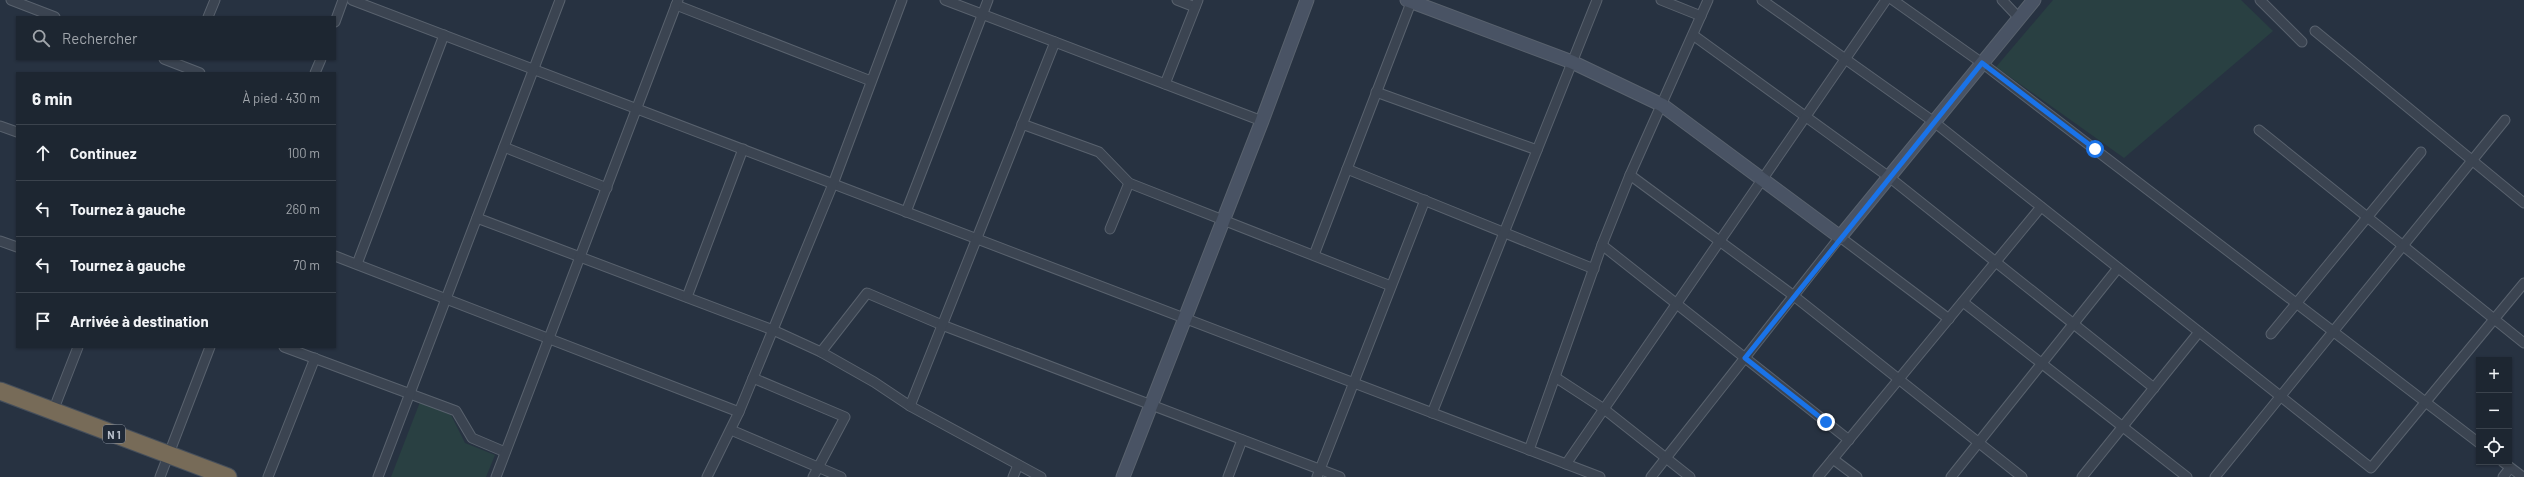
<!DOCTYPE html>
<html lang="fr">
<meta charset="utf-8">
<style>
body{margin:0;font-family:Barlow,sans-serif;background:#252e39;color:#f1f3f6}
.controls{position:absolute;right:12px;bottom:12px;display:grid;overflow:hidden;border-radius:0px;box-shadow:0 1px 3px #0004}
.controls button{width:36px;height:36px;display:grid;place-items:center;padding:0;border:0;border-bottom:1px solid #3b434d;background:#1d2631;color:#f1f3f6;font:20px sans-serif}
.stop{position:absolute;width:12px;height:12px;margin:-9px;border:3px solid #1a73e8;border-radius:50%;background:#fff}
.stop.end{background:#1a73e8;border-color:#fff;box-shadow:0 1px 4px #0008}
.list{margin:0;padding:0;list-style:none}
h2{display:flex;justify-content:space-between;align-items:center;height:52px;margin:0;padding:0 16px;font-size:17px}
h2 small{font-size:13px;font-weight:400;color:#a0a5ab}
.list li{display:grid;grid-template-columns:26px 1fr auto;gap:12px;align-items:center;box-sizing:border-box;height:56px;padding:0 16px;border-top:1px solid #3b434d}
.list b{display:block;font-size:15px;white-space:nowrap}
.list em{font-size:13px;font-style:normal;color:#a0a5ab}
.icon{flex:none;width:22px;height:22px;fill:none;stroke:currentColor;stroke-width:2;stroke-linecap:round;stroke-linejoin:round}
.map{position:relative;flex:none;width:2524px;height:477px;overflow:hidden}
.search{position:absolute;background:#1d2631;box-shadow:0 1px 3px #0004;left:16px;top:16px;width:320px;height:44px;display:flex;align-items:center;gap:10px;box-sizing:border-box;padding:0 14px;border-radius:0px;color:#a0a5ab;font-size:15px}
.panel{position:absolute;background:#1d2631;box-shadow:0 1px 3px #0004;left:16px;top:72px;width:320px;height:276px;border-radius:0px}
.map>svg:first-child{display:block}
.green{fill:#294042}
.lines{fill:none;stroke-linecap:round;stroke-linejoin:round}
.street-casing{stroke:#59626e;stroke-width:11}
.secondary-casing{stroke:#59626e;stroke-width:15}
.highway-casing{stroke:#464f5b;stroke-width:19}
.street{stroke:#3b4451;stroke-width:9}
.secondary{stroke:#495364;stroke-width:13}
.highway{stroke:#776b58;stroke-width:17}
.route{stroke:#1a73e8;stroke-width:5}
.labels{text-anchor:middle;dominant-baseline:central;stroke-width:3;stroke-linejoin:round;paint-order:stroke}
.shield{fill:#1f2937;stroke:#8a929f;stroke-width:1}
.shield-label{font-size:11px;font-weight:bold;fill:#b8bfcb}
</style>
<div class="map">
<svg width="2524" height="477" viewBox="0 0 2524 477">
<rect width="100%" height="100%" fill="#273241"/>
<g class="green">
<path d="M2053,0H2241L2273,31L2124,158L1996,67Z"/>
<path d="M420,402L451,415L465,443L495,455L486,477H391Z"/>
</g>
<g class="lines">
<g class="street-casing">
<g id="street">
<path d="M11,0L55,17"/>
<path d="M352,0L1600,477"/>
<path d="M945,0L1262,121"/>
<path d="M1177,0L1195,7"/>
<path d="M1661,0L1701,16"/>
<path d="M1762,0L1934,122L2371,468L2524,283"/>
<path d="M1893,0L1982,63L2479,443"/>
<path d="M2002,0L2019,18"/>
<path d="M2260,0L2302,42"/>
<path d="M676,5L871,81"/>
<path d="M208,17L215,0"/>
<path d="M335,22L343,0"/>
<path d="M2315,31L2524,203"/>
<path d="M1693,35L1889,177L2154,388"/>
<path d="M164,59L200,73"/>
<path d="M315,73L321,59"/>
<path d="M1165,84L1198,0"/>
<path d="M1376,92L1537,150"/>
<path d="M1022,124L1099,152L1129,183L1391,286"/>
<path d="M0,126L17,132"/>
<path d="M2259,130L2524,343"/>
<path d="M504,147L607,188"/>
<path d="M1347,169L1594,269"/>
<path d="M1630,175L1794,296L2022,477"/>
<path d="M906,212L988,0"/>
<path d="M477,218L773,330L821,352L874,382L910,406L1041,477"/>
<path d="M1110,229L1129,183"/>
<path d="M0,241L17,247"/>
<path d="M1602,245L1849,440"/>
<path d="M1314,255L1412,0"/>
<path d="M335,256L739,412"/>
<path d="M357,264L444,35"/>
<path d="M687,297L743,149"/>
<path d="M1963,302L2187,477"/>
<path d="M2271,334L2421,152"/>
<path d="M284,347L456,411L472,438L505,452"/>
<path d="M821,352L867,293L942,325L1340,477"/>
<path d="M1555,377L1604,409L1690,477"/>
<path d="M753,378L845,417L813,477"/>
<path d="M910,406L1055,42"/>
<path d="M53,411L78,347"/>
<path d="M1432,413L1597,0"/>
<path d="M731,430L841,477"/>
<path d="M1529,450L1602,245L1630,175L1708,0"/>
<path d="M1833,459L1857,477"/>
<path d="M2503,462L2523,477"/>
<path d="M1566,464L1886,0"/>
<path d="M160,477L210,347"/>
<path d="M268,477L315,358"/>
<path d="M378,477L560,0"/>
<path d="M496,477L678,0"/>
<path d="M707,477L739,412L833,184L902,0"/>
<path d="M1013,477L1018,465"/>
<path d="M1228,477L1242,440"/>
<path d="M1317,477L1425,200"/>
<path d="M1651,477L1840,237L1949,319"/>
<path d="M1818,477L2041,207"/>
<path d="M1951,477L2118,268"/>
<path d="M2082,477L2199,332"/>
<path d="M2215,477L2505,120"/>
<path d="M2503,477L2510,468"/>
</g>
</g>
<g class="secondary-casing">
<g id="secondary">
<path d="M1407,0L1572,62L1662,105L1840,237L2034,0"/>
<path d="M1123,477L1262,121L1307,0"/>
</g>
</g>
<g class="highway-casing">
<path id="highway" d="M0,391L228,477"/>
</g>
<use href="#street" class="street"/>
<use href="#secondary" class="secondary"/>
<use href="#highway" class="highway"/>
</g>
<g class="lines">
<path class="route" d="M1826,422L1745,358L1982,63L2095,149"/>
</g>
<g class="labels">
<rect class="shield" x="103" y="425" width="22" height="18" rx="3"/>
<g class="shield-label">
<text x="114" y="434">N 1</text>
</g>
</g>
</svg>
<div class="controls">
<button>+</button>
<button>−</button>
<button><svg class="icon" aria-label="locate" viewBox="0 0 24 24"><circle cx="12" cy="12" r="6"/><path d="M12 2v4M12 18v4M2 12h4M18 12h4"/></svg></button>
</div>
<div class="stop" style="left:2095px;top:149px"></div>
<div class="stop end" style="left:1826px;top:422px"></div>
<div class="search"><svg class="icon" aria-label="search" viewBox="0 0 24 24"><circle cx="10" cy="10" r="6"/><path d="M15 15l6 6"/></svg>Rechercher</div>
<section class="panel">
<h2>6 min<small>À pied · 430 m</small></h2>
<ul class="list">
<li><svg class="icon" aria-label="ahead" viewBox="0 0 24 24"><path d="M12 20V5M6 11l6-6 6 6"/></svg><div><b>Continuez</b></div><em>100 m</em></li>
<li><svg class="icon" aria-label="left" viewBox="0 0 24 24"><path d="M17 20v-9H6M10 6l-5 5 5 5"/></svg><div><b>Tournez à gauche</b></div><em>260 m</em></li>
<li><svg class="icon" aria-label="left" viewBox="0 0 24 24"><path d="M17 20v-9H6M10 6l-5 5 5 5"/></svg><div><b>Tournez à gauche</b></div><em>70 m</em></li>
<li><svg class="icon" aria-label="arrive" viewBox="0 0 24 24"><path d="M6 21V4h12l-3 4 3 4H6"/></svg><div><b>Arrivée à destination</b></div></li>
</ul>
</section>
</div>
